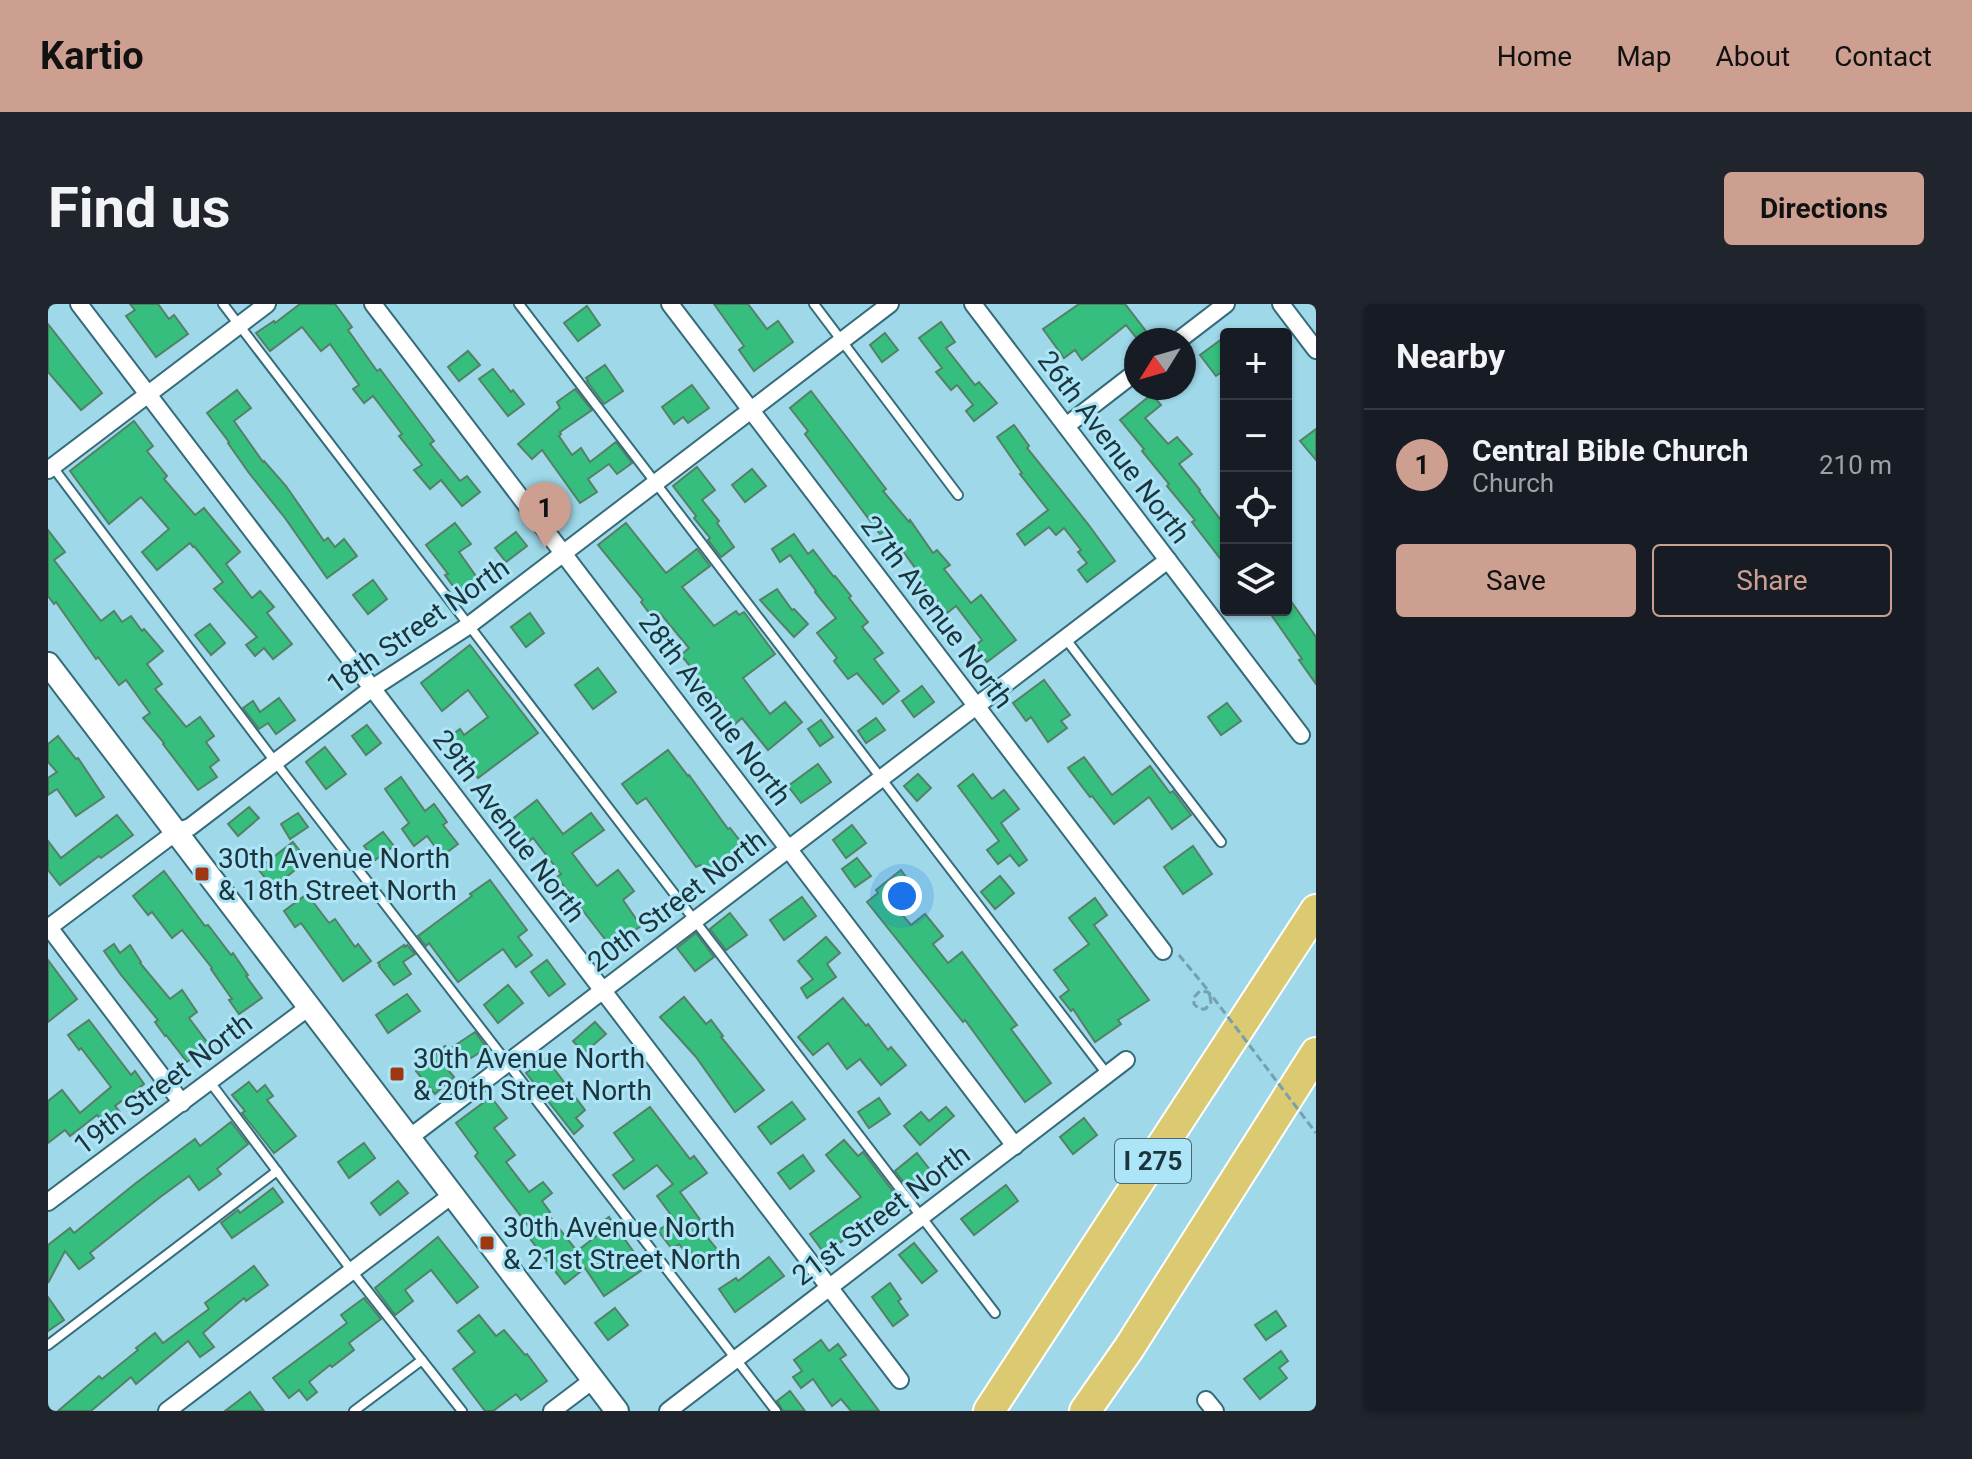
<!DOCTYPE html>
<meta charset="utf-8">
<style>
body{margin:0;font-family:Roboto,sans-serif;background:#20242c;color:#f1f3f6}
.controls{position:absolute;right:24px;top:24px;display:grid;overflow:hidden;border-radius:8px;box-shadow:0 2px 6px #0004}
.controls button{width:72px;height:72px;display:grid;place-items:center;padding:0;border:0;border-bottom:2px solid #363941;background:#171b24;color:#f1f3f6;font:40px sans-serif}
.compass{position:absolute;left:1076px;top:24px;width:72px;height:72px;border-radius:50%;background:#171b24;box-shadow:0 2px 6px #0004;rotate:233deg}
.you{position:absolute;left:854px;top:592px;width:28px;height:28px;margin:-20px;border:6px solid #fff;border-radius:50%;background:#1a73e8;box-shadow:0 0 0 12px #1a73e833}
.badge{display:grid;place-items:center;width:52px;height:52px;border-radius:50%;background:#cc9f90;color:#111;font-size:26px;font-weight:700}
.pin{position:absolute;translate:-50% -66px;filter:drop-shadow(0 2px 4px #0008)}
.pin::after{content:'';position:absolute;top:42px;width:28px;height:24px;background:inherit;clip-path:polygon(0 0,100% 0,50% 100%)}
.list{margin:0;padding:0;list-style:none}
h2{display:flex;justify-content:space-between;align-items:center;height:104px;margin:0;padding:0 32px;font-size:34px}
h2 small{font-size:26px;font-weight:400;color:#9ea1a6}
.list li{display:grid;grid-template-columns:52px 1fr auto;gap:24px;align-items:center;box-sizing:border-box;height:112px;padding:0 32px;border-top:2px solid #363941}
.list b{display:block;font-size:30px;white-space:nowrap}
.list p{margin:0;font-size:26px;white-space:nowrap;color:#9ea1a6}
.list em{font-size:26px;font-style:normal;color:#9ea1a6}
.actions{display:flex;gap:16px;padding:24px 32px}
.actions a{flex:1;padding:18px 0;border:2px solid #cc9f90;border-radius:8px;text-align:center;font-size:28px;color:#cc9f90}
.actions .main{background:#cc9f90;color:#111}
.icon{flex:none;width:44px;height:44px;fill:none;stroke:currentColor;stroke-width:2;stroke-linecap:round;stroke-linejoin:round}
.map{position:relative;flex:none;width:1268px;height:1107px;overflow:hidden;border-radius:8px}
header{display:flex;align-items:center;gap:48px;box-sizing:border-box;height:112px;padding:0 40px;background:#cc9f90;color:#111}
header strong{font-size:38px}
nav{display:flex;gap:44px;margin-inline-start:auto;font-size:28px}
.intro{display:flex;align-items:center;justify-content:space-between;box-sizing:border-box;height:192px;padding:0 48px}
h1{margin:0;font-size:56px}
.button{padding:20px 36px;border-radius:8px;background:#cc9f90;color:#111;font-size:28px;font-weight:700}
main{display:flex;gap:48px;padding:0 48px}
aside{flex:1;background:#171b24;border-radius:8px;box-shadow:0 2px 6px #0004}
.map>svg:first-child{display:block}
.building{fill:#36be7e;stroke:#548067;stroke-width:2}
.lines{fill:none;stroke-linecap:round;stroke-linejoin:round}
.lane-casing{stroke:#356c7b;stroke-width:12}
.street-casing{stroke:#356c7b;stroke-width:20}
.secondary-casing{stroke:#356c7b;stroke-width:26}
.highway-casing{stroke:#fff;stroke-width:34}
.path{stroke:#73a1ae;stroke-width:3;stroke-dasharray:8 4;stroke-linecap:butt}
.lane{stroke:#fff;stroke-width:8}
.street{stroke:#fff;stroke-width:16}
.secondary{stroke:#fff;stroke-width:22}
.highway{stroke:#dbca72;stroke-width:30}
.path-bridge{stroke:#73a1ae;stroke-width:3;stroke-dasharray:8 4;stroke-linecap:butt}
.poi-dot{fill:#9e3813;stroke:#ace5f7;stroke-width:3}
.labels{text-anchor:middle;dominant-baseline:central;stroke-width:6;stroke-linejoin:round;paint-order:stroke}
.shield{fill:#ace5f7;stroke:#476973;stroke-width:2}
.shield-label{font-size:26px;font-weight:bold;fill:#1c343a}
.street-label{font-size:28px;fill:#1c343a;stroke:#ace5f7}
.poi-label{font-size:28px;fill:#1c343a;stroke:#ace5f7;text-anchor:start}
</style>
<header>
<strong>Kartio</strong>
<nav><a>Home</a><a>Map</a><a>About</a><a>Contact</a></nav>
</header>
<div class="intro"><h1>Find us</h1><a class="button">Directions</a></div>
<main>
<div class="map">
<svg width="1268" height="1107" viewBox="0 0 1268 1107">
<rect width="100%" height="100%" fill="#9fd8e9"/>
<g class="building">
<path d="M82,0H110L121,15L126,11L140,30L108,53L78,12L87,6Z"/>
<path d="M252,0H287L304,23L300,26L329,67L332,65L386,137L382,140L412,177L419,172L432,188L414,202L393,176L382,185L366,166L374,161L351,132L354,130L325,92L316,99L305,85L311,81L282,40L273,47L254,23L222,47L208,29L226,17L227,19Z"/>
<path d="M666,0H700L719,25L730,17L745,38L706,67L691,46L696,42Z"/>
<path d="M1031,0H1077L1104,35L1090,36L1078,21L1034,56L1027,46L1016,54L995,25Z"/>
<path d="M539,2L552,21L530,37L516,19Z"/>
<path d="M893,18L907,38L898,44L927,81L931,78L949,99L926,117L918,107L925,101L909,81L903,86L888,68L894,64L871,34Z"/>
<path d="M0,20L54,89L33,106L0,68Z"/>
<path d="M837,29L850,46L834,58L822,41Z"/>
<path d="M1178,32V65L1168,72L1152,51Z"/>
<path d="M420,47L432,61L411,77L400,63Z"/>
<path d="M557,61L575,87L556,100L539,77L540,76L538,74Z"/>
<path d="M445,65L463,88L465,86L476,100L460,112L431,75Z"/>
<path d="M644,81L661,104L640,119L635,113L626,120L614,103Z"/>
<path d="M527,85L544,106L512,128L513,130L511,132L524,151L533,144L542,158L568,138L584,159L569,170L561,160L540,175L549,188L532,199L494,146L484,155L470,140L512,104L509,98Z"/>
<path d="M189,86L203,104L186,117L215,158L216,157L238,182L276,237L280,234L287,243L296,235L309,252L279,274L237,214L201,169L180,139L181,138L159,109Z"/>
<path d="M763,87L838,185L835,187L861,218L862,216L885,249L889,246L902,261L896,265L923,299L933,291L968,336L939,358L927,342L934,336L908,302L899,309L864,267L867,264L839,225L832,230L757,130L760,127L742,104Z"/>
<path d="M1104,90L1113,101L1097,114L1120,140L1129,133L1144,150L1131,160L1152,186L1151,187L1178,223V262L1144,218L1147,216L1119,182L1121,180L1094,147L1096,145L1072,116Z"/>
<path d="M86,117L105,142L99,147L119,172L116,175L147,211L156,204L192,248L178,260L204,294L212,287L226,303L219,309L244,340L225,355L216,344L207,352L198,341L209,333L166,285L175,278L146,242L145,243L142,239L109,266L94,248L121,225L93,193L61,220L22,167Z"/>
<path d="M966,121L981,142L979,144L1040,220L1067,257L1039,278L1030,266L1039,259L1030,248L1033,246L1016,224L1008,231L1001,223L977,241L969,230L1000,206L972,170L974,169L949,133Z"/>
<path d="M1268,125V156L1252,137Z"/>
<path d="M649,163L667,186L654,196L671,217L669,219L686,243L673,253L660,236L662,234L646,214L648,212L625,182Z"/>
<path d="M704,165L718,182L697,198L684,181Z"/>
<path d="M407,219L423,240L411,248L430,275L410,289L397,271L400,270L378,241Z"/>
<path d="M578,219L618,269L649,245L662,262L634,283L666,322L688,307L691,311L696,308L727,350L695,374L722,410L737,398L754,418L720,446L694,414L686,421L674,405L676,404L633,351L641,344L612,309L605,314L593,298L595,296L550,241Z"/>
<path d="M0,226L17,248L6,256L53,317L66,307L74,318L83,312L94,327L96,325L115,347L99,360L114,380L107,385L138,423L152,413L166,432L158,438L171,456L162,463L169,473L150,486L115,440L116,439L95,414L102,409L78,376L71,381L50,353L48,355L8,298L6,300L0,292Z"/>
<path d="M468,228L479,242L458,258L447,244Z"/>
<path d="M746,230L760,250L765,246L786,273L787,272L803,292L801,294L820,318L814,323L835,349L826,355L851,387L835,400L809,369L800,375L786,357L789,354L769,329L788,314L767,288L768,287L742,251L732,258L724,245Z"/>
<path d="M325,276L339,295L320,310L305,291Z"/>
<path d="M729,285L744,306L746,305L760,320L746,333L712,296Z"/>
<path d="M1238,290L1268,333V380L1251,356L1254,355L1220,306H1238Z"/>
<path d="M482,309L496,329L478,343L463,323Z"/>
<path d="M162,320L177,339L163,351L147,331Z"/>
<path d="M422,341L490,429L430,474L400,434L412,425L416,431L440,413L420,386L394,407L373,379Z"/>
<path d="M550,364L568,388L545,405L527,381Z"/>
<path d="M996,376L1022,411L1013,417L1019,424L1000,438L983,413L978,417L965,399Z"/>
<path d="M874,382L886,398L866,413L854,397Z"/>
<path d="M231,394L247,416L228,430L220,419L211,425L195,404L205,397L212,408Z"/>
<path d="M1179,399L1193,417L1173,431L1160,413Z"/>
<path d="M828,414L837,426L818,439L810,427Z"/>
<path d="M773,416L785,433L772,442L760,425Z"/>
<path d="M319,421L333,439L318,451L304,432Z"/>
<path d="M10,432L28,455L30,454L56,493L28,512L9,485L0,491V474L9,468L0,458V440Z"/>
<path d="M277,443L298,470L278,485L258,458Z"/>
<path d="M620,446L640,472L641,471L680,525L682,524L696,542L659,570L652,561L648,563L598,494L589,500L574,480Z"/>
<path d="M1036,453L1064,491L1102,462L1122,489L1125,487L1143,511L1124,525L1101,493L1066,520L1044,492L1042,493L1020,464Z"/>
<path d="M770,460L783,478L753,499L740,482Z"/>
<path d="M870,470L883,484L869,497L856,482Z"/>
<path d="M925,470L944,495L956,486L971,505L953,519L979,556L971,562L962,551L950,560L939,546L951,537L910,482Z"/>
<path d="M353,473L377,507L386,500L399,518L395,521L410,540L394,552L379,532L366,542L354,525L361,519L337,485Z"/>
<path d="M489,496L515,530L543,509L556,526L524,549L549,582L570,566L586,587L575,596L593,622L563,643L509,573L513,570L485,534L480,538L463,516Z"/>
<path d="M201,503L211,514L190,532L180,520Z"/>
<path d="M250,509L260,523L242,535L233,520Z"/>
<path d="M69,511L85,531L53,554L51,552L12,581L0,566V537L13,554Z"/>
<path d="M804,521L818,539L798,554L785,536Z"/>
<path d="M335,528L346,542L327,556L316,542Z"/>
<path d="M245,538L259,556L225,584L210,565Z"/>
<path d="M1145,542L1164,570L1135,590L1116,563Z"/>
<path d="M809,554L823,572L807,583L794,565Z"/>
<path d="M853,566L867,585L846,601L863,621L877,610L895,632L885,640L900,659L914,648L969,721L963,725L1003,779L977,798L917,716L915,718L819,598L830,589L828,586Z"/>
<path d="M116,567L157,622L160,621L183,651L185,649L200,671L198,672L214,694L191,710L181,696L184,695L163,665L164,664L134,626L124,634L104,608L100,611L85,592Z"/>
<path d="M952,572L966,589L947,605L933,588Z"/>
<path d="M442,576L479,626L470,633L484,651L468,663L455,645L410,678L381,639L378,642L370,632L424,592L422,590Z"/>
<path d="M259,590L281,619L287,615L307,643L310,640L323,657L295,677L253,619L247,623L236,607Z"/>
<path d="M754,593L768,612L736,636L722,616Z"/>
<path d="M1047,594L1059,611L1046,621L1101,696L1070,716L1073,720L1047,738L1025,705L1023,707L1012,693L1021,686L1006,666L1041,640L1021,614Z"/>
<path d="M682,609L699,631L678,646L662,625Z"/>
<path d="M648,629L666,653L647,667L629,644Z"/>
<path d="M778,633L792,649L779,660L788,673L759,694L753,684L765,675L750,657Z"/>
<path d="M66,640L72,649L82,641L93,658L92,659L122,695L134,686L149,708L141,714L162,742L139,758L118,731L117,732L107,718L110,716L73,671L56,647Z"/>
<path d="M356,641L357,643L359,641L367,650L355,658L363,670L346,681L331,662L332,661L330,659Z"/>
<path d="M0,656L29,695L0,718Z"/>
<path d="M499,656L517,680L501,692L483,668Z"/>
<path d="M460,681L475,699L450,719L436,701Z"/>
<path d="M359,690L372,707L340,729L328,711Z"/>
<path d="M636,693L658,720L663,716L675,732L673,733L716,786L687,808L648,753L612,713Z"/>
<path d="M795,694L818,722L820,720L840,746L843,743L858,761L833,781L812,755L799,765L780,739L765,751L750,733Z"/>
<path d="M41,716L83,771L87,767L96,780L67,802L72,808L57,820L49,811L22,832L17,826L0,839V797L14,786L32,809L63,783L33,744L31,746L20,731Z"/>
<path d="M547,718L558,730L536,749L525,737Z"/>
<path d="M427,728L439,744L423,754L419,749L400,766L406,773L387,790L368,767L397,742L400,746Z"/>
<path d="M498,754L537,806L528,814L535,822L526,830L478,769Z"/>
<path d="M201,778L209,788L217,781L225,792L219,796L248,832L226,849L194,809L197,807L184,791Z"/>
<path d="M443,793L459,814L446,824L467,851L458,858L481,888L495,878L504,889L494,897L502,908L500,910L529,947L551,930L547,923L561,913L597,964L556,992L537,964L517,980L479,931L484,927L427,852L430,849L408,819Z"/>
<path d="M831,794L842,810L821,824L810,808Z"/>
<path d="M744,798L757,815L723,840L710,823Z"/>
<path d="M602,803L642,855L646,852L659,869L632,888L656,921L652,924L672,949L651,966L631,940L624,945L610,927L626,915L609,892L625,880L609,861L576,885L565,871L586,856L566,829Z"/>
<path d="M898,803L906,812L872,841L856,822L873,808L881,817Z"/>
<path d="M1036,814L1049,831L1025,850L1012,833Z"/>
<path d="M183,818L200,840L169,865L173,870L151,886L141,872L111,894L42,949L46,954L31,965L17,947L0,979V941L22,924L26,929L88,879L147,835L152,842Z"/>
<path d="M796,836L810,852L815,848L850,894L777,950L762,930L813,893L778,851Z"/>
<path d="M316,839L327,854L301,874L290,858Z"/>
<path d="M869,849L883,867L861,885L847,867Z"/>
<path d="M755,851L766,867L742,885L730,869Z"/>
<path d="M350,877L360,889L332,911L323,899Z"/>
<path d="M958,881L970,897L926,931L913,915Z"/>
<path d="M225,884L235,898L184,934L173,919L190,906L192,909Z"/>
<path d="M390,933L430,983L409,999L383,966L357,986L365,997L347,1011L327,984Z"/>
<path d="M866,939L889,967L874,979L851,951Z"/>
<path d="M721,953L736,972L687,1008L671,985L688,974L690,977Z"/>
<path d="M206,962L220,981L198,997L196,994L155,1029L166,1043L152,1053L140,1037L88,1080L83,1073L43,1107H10L51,1072L54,1075L90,1046L88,1044L107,1029L115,1039L161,1005L157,999Z"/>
<path d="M842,979L853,995L850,997L860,1011L845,1022L824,993Z"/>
<path d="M0,993L16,1016L0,1027Z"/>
<path d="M316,994L333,1015L301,1039L306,1046L284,1063L282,1061L261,1078L269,1088L259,1096L251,1086L241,1094L225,1074L299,1019L293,1011Z"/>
<path d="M567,1004L580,1021L560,1036L547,1019Z"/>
<path d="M1228,1007L1238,1022L1218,1036L1207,1021Z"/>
<path d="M431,1011L448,1032L456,1026L477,1051L479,1050L499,1077L473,1096L468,1090L445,1107H437L405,1065L427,1048L410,1027Z"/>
<path d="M773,1036L781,1047L790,1040L798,1051L792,1055L831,1107H803L793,1095L784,1102L765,1075L753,1084L745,1073L754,1067L746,1056Z"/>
<path d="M1233,1047L1240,1057L1231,1064L1239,1074L1212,1095L1196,1075Z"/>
<path d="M742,1087L757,1107H735L729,1097Z"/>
<path d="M202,1088L216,1107H177Z"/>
</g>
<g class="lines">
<g class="lane-casing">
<g id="lane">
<path d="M175,0L947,1009"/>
<path d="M471,0L1059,770"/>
<path d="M766,0L910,191"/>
<path d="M4,162L228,459L728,1107"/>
<path d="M1017,334L1173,538"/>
<path d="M162,778L304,967L414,1107"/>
<path d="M0,1041L229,867"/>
<path d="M306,1107L374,1056"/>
</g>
</g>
<g class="street-casing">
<g id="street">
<path d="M31,0L852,1076"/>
<path d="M325,0L967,842"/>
<path d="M622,0L1115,647"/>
<path d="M925,0L1253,431"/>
<path d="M1233,0L1268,46"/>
<path d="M1131,36L1178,0"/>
<path d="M1018,122L1088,68"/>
<path d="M0,166L219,0"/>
<path d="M0,622L134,799"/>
<path d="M0,624L128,528L142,523L323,385L420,322L842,0"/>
<path d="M361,834L1120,256"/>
<path d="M0,898L261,703"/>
<path d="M1158,1096L1167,1107"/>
<path d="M119,1107L404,891"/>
<path d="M504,1107L545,1076"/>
<path d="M620,1107L1078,756"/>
</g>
</g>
<g class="secondary-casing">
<path id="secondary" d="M0,360L569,1107"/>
</g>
<g class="highway-casing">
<g id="highway">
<path d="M941,1107L1268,606"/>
<path d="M1037,1107L1081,1044L1268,749"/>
</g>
</g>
<path class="path" d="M1131,651L1159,685L1162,692"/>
<use href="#lane" class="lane"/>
<use href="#street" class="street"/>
<use href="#secondary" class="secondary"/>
<use href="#highway" class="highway"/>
<path class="path-bridge" d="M1162,692L1163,700L1157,705H1151L1146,700V693L1152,687L1160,688L1164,692L1268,829"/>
</g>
<g class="poi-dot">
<rect x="146" y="562" width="16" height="16" rx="4"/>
<rect x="341" y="762" width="16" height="16" rx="4"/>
<rect x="431" y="931" width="16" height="16" rx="4"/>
</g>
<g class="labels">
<rect class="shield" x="1067" y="835" width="76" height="44" rx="6"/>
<g class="shield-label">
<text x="1105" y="857">I 275</text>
</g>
<g class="street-label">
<text transform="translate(1066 143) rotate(53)">26th Avenue North</text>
<text transform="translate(889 308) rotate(53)">27th Avenue North</text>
<text transform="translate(370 322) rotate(-35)">18th Street North</text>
<text transform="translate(667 405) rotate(53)">28th Avenue North</text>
<text transform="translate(461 522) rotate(53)">29th Avenue North</text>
<text transform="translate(629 597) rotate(-37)">20th Street North</text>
<text transform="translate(115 780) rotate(-37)">19th Street North</text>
<text transform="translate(833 911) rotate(-37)">21st Street North</text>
</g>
<g class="poi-label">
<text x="170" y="554">30th Avenue North<tspan x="170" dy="32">&amp; 18th Street North</tspan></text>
<text x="365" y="754">30th Avenue North<tspan x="365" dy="32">&amp; 20th Street North</tspan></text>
<text x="455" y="923">30th Avenue North<tspan x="455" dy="32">&amp; 21st Street North</tspan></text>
</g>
</g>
</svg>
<div class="controls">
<button>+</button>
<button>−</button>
<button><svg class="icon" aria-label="locate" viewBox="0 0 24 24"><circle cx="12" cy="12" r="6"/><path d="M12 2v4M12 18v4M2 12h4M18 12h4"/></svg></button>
<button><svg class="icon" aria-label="layers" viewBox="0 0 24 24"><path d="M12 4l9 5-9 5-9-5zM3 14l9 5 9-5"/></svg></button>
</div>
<svg class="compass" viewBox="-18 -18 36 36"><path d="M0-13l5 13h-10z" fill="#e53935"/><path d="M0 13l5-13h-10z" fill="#9ea1a6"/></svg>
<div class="you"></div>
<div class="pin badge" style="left:497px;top:244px">1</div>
</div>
<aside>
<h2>Nearby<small></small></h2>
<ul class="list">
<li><span class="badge">1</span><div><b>Central Bible Church</b><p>Church</p></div><em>210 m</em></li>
</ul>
<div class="actions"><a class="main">Save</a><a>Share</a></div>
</aside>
</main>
